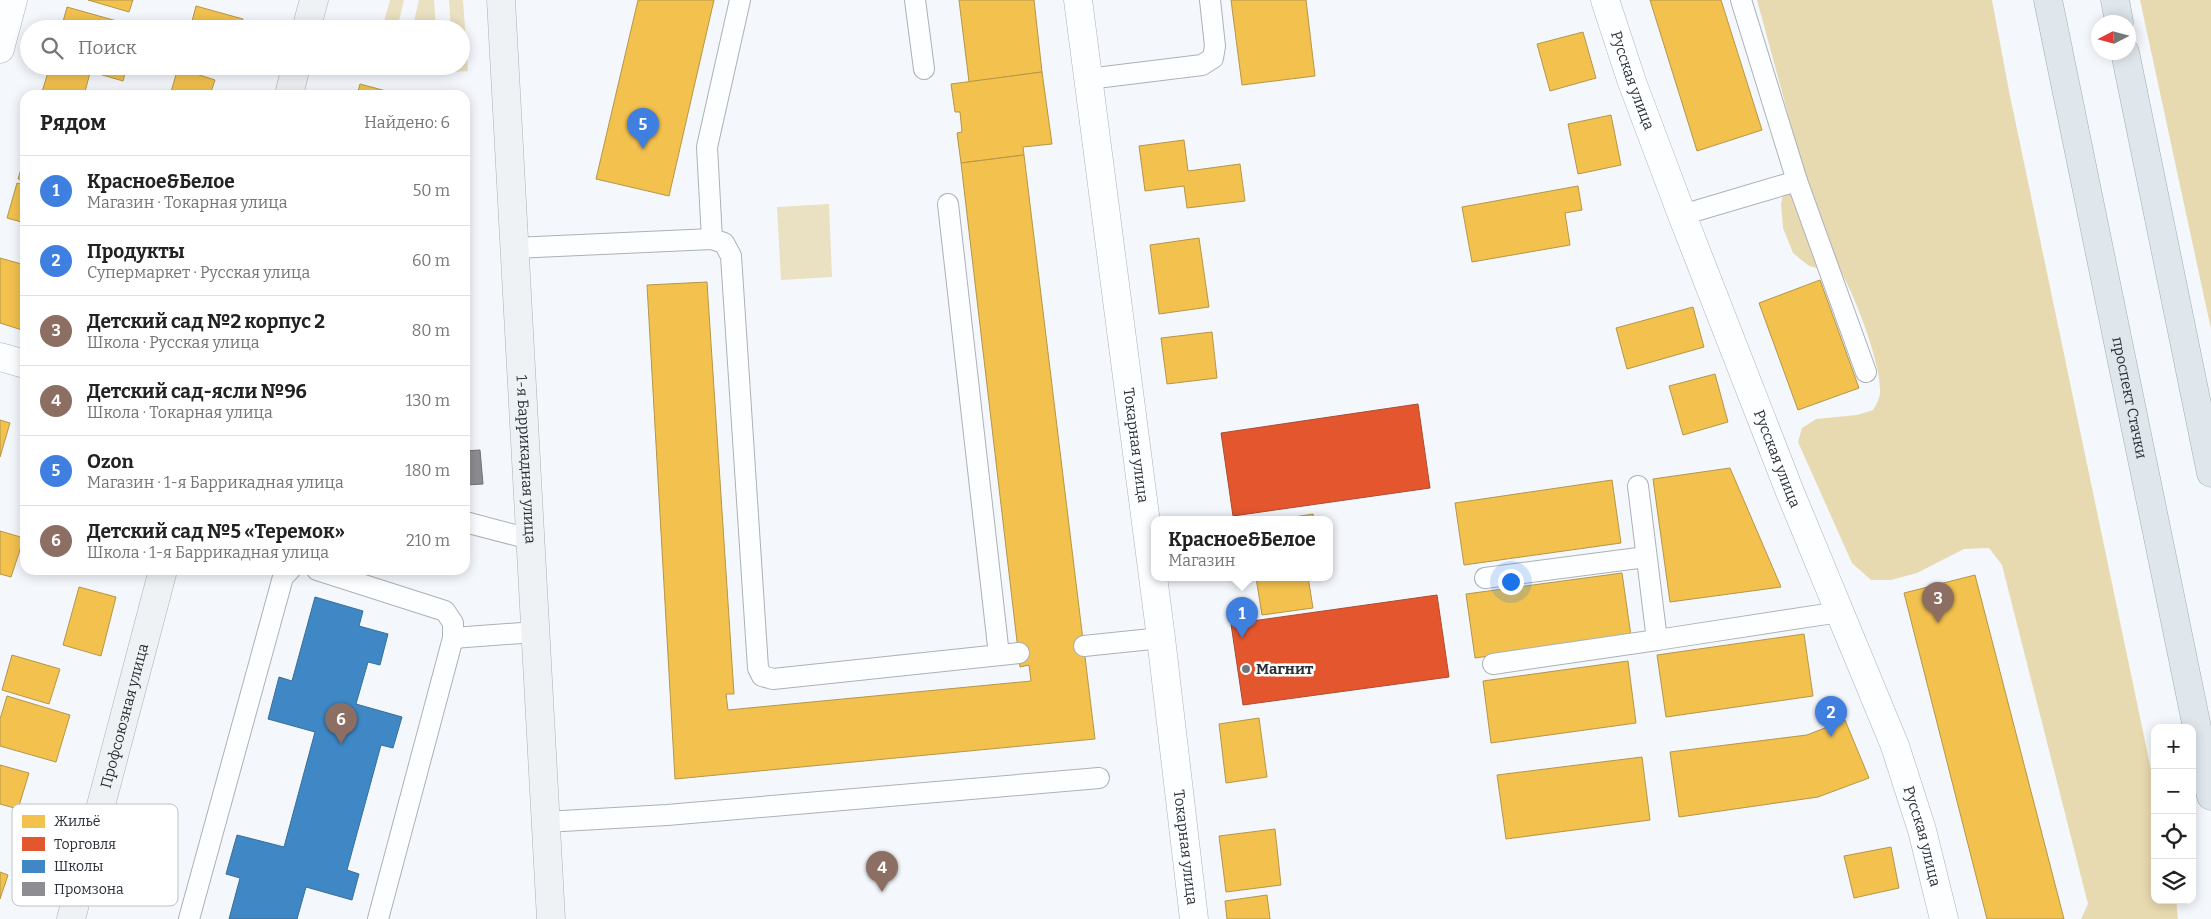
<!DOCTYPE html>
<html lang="ru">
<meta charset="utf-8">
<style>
body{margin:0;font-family:Bitter,serif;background:#f2f2f2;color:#222}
.controls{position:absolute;right:15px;bottom:15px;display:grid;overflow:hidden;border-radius:10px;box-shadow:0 2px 12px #0003}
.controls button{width:45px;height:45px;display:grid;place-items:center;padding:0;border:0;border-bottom:1px solid #e0e0e0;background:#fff;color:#222;font:25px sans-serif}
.compass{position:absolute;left:2091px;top:15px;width:45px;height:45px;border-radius:50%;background:#fff;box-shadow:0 2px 12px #0003;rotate:264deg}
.you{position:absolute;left:1510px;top:581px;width:18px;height:18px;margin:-12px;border:4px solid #fff;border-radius:50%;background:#1a73e8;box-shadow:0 0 0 8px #1a73e833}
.badge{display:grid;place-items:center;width:32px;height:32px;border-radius:50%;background:#d93025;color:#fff;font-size:16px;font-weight:700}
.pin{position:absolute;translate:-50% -41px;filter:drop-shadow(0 1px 2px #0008)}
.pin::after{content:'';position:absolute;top:26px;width:18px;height:15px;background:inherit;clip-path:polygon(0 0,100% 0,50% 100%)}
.popup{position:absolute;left:1151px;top:516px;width:182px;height:65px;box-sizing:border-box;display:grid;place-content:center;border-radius:10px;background:#fff;filter:drop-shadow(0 1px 4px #0005);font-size:16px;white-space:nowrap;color:#767676}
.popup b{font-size:19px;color:#222}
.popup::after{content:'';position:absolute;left:50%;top:100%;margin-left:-10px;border:10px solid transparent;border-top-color:#fff}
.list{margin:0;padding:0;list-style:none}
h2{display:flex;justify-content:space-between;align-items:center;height:65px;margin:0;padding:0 20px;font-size:21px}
h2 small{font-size:16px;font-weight:400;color:#767676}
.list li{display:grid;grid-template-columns:32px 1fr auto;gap:15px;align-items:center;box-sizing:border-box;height:70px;padding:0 20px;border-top:1px solid #e0e0e0}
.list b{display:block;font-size:19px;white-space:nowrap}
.list p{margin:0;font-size:16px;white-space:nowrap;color:#767676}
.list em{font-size:16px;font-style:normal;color:#767676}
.icon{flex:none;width:28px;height:28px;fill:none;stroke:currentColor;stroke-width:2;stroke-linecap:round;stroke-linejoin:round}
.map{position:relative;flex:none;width:2211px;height:919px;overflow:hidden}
.search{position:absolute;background:#fff;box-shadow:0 2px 12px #0003;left:20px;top:20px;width:450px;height:55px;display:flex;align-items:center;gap:12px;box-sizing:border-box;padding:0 18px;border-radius:28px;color:#767676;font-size:19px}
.panel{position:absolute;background:#fff;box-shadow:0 2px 12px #0003;left:20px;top:90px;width:450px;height:485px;border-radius:15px}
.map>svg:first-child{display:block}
.green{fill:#eae0c2}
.forest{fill:#e8dab0}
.homes{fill:#f2c14e;stroke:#b69647}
.shops{fill:#e4572e;stroke:#ac4c31}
.schools{fill:#3f88c5;stroke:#386e9a}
.industry{fill:#8d8d92;stroke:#6f7177}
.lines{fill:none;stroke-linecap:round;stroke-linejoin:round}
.lane-casing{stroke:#abb1b6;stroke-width:22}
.street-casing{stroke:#abb1b6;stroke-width:29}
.secondary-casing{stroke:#abb1b6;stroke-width:29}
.primary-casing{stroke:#9dacb6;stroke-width:29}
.lane{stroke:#fdfeff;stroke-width:20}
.street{stroke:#fdfeff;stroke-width:28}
.secondary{stroke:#eef2f5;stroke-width:28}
.primary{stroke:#e0e7ec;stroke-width:28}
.poi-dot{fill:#70777c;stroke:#fff;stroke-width:2}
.labels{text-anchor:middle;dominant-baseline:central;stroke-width:5;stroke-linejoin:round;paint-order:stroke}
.street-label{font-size:15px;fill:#293137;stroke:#fff}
.poi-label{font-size:15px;font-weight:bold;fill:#293137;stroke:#fff;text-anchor:start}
.key{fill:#fff;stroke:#bfc1c3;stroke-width:1}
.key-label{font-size:14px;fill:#293137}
</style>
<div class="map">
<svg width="2211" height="919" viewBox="0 0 2211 919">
<rect width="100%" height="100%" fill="#f4f8fc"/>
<g class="green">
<path d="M390,0H404L397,29H382Z"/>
<path d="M419,0H434L436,29H412Z"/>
<path d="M449,0H463L468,71L455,72L454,66H461V29H451Z"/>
<path d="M829,204L832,277L781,280L777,207Z"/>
</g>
<g class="forest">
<path d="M1757,0H1992L2009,91L2155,789V900H2176L2178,919H2081L2088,904L2002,565L1989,548L1964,549L1917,573L1891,580H1871L1852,563L1798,442L1802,428L1816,419L1857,415L1873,410C1876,405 1880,398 1880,392C1881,364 1856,299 1842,274L1809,266L1793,253L1783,228L1781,204L1795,140Z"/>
<path d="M2140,0H2211V329Z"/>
</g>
<g class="homes">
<path d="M88,0H133L129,12Z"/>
<path d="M638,0H714L669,196L596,179Z"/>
<path d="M959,0H1034L1042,72L969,82Z"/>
<path d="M1231,0H1306L1315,76L1242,85Z"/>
<path d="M1650,0H1721L1762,130L1697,151Z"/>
<path d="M196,6L243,19L241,29H190Z"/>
<path d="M67,7L138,27V29H61Z"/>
<path d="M1583,32L1596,78L1550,91L1537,44Z"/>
<path d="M50,66H66L90,73L84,95H41Z"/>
<path d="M101,66H127L123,81L99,74Z"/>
<path d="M178,68L215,80L210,95H170Z"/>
<path d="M1042,72L1052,144L1023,147L1024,155L961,163L957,133L962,132L960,112H955L951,84Z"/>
<path d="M360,84L401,95H357Z"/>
<path d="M1611,115L1621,165L1578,174L1568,124Z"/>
<path d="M1184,140L1188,171L1240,164L1245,201L1187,208L1184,186L1145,191L1139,146Z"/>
<path d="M25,155V181L18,179Z"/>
<path d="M1024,155L1095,739L675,779L647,285L707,282L734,694H726L728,710L1031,681L1029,665L1020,667L961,163Z"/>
<path d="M17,183L25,185V223L7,218Z"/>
<path d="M1578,186L1582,210L1565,213L1570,245L1472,262L1462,207Z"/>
<path d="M1199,238L1209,307L1159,314L1150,245Z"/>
<path d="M0,258L25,265V331L0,323Z"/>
<path d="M1820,280L1859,388L1798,410L1759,303Z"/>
<path d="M1693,307L1704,347L1627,369L1616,328Z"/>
<path d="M1212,332L1217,378L1167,384L1161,338Z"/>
<path d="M1715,374L1728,422L1683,435L1669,386Z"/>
<path d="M0,420L10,423L0,457Z"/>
<path d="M1730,468L1781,587L1670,602L1653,479Z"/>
<path d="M1612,480L1621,543L1464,565L1455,503Z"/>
<path d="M1313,514L1314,519H1282Z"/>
<path d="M0,531L24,538L11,577L0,574Z"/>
<path d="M1622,573L1631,636L1475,658L1466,594Z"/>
<path d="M1975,575L2064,919H1987L1904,593Z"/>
<path d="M1265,577H1308L1313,608L1262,615L1256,578Z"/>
<path d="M79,587L116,597L101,656L63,645Z"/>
<path d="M1804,634L1813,696L1666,717L1657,655Z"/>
<path d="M12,655L60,669L49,704L2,690Z"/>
<path d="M1628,661L1636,723L1491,743L1483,681Z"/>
<path d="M7,696L70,715L56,762L0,746V719Z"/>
<path d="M1259,718L1267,777L1226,783L1219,724Z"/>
<path d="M1845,720L1869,778L1818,797L1679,817L1670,752L1807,735Z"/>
<path d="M1642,757L1650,820L1506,839L1497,775Z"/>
<path d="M0,765L29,773L18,809L0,804Z"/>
<path d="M1275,829L1281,885L1226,892L1219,836Z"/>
<path d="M1891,847L1899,888L1854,898L1844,856Z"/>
<path d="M0,872L8,875L0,899Z"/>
<path d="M1267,895L1270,919H1227L1225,901Z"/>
</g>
<g class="shops">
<path d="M1418,404L1430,488L1233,516L1221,433Z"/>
<path d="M1437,595L1449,677L1243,705L1231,624Z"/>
</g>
<path class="schools" d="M315,597L363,611L359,626L388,634L380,665L368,662L356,704L402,717L393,748L381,745L347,870L359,874L352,900L306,887L297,919H229L240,878L226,874L237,835L284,847L315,732L268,719L279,677L292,681Z"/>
<path class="industry" d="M480,450L483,484L465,485V451Z"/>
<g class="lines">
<g class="lane-casing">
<g id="lane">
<path d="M915,0L924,69"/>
<path d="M1741,0L1797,181"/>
<path d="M1088,79L1202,65L1213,58L1215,46L1210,0"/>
<path d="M948,204L999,655"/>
<path d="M1682,215L1797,181L1866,372"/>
<path d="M712,239L707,147L740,0"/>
<path d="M514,248L712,239L724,243L731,256L758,668L762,676L773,679L1019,653"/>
<path d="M1638,486L1657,640L1840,612"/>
<path d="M465,522L530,539"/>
<path d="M317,570L445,611L453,623V638L378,919"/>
<path d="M1485,578L1646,557"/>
<path d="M453,638L535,632"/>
<path d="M1084,646L1161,638"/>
<path d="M1493,664L1657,640"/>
<path d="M545,822L667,815L1099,778"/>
<path d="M189,919L283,577L290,570"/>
</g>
</g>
<g class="street-casing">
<g id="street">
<path id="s1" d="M1078,0L1161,638L1194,919"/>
<path id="s2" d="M1605,0L1632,82L1682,215L1790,492L1895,746L1922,830L1944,919"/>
<path d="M0,49L13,0"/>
<path d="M0,357L25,364"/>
</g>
</g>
<g class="secondary-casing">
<g id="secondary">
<path id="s3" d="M501,0L551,919"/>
<path d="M306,29L314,0"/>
<path d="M289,95L296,66"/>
<path id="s4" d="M71,919L163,570"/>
</g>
</g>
<g class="primary-casing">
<g id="primary">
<path id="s5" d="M2048,0L2211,796"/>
<path d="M2115,0L2119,22"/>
<path d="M2125,52L2211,473"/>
</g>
</g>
<use href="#lane" class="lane"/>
<use href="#street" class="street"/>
<use href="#secondary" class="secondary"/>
<use href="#primary" class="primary"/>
</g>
<circle class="poi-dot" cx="1246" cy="669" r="5"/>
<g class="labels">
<g class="street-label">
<text stroke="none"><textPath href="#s2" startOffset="85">Русская улица</textPath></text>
<text stroke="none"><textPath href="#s5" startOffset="406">проспект Стачки</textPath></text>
<text stroke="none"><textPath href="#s1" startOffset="449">Токарная улица</textPath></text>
<text stroke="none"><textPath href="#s2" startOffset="490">Русская улица</textPath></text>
<text stroke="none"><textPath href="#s3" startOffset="460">1-я Баррикадная улица</textPath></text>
<text stroke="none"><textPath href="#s4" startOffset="210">Профсоюзная улица</textPath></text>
<text stroke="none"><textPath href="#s2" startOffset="895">Русская улица</textPath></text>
<text stroke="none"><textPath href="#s1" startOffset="854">Токарная улица</textPath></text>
</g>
<g class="poi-label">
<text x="1256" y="669">Магнит</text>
</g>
</g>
<rect x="12" y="804" width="166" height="102" rx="8" class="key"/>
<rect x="22" y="815" width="23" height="13" fill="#f2c14e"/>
<rect x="22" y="837" width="23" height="14" fill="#e4572e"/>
<rect x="22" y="860" width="23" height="13" fill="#3f88c5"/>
<rect x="22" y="882" width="23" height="14" fill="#8d8d92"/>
<g class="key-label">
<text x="54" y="826">Жильё</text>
<text x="54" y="849">Торговля</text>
<text x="54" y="871">Школы</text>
<text x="54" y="894">Промзона</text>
</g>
</svg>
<div class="controls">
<button>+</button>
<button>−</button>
<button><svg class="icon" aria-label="locate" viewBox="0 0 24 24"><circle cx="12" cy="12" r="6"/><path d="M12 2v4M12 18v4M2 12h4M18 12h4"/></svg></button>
<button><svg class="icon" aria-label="layers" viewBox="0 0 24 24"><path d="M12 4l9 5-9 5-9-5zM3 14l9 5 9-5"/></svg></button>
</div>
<svg class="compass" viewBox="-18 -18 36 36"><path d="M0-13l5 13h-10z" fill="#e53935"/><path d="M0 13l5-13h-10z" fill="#767676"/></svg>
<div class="you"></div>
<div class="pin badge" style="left:1242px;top:638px;background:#3f7fe0">1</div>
<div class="popup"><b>Красное&amp;Белое</b>Магазин</div>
<div class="pin badge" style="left:1831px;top:737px;background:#3f7fe0">2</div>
<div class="pin badge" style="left:1938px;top:623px;background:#8d6e63">3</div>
<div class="pin badge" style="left:882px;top:892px;background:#8d6e63">4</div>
<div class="pin badge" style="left:643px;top:149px;background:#3f7fe0">5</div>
<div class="pin badge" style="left:341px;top:744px;background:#8d6e63">6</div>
<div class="search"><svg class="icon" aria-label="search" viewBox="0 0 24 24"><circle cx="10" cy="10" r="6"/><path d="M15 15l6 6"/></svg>Поиск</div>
<section class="panel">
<h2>Рядом<small>Найдено: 6</small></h2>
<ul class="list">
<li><span class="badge" style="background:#3f7fe0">1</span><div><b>Красное&amp;Белое</b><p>Магазин · Токарная улица</p></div><em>50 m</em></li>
<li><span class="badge" style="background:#3f7fe0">2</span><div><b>Продукты</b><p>Супермаркет · Русская улица</p></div><em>60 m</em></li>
<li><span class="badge" style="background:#8d6e63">3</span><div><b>Детский сад №2 корпус 2</b><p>Школа · Русская улица</p></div><em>80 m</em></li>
<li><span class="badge" style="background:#8d6e63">4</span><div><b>Детский сад-ясли №96</b><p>Школа · Токарная улица</p></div><em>130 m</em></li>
<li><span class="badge" style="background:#3f7fe0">5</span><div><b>Ozon</b><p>Магазин · 1-я Баррикадная улица</p></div><em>180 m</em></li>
<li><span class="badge" style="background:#8d6e63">6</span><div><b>Детский сад №5 «Теремок»</b><p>Школа · 1-я Баррикадная улица</p></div><em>210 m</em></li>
</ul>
</section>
</div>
